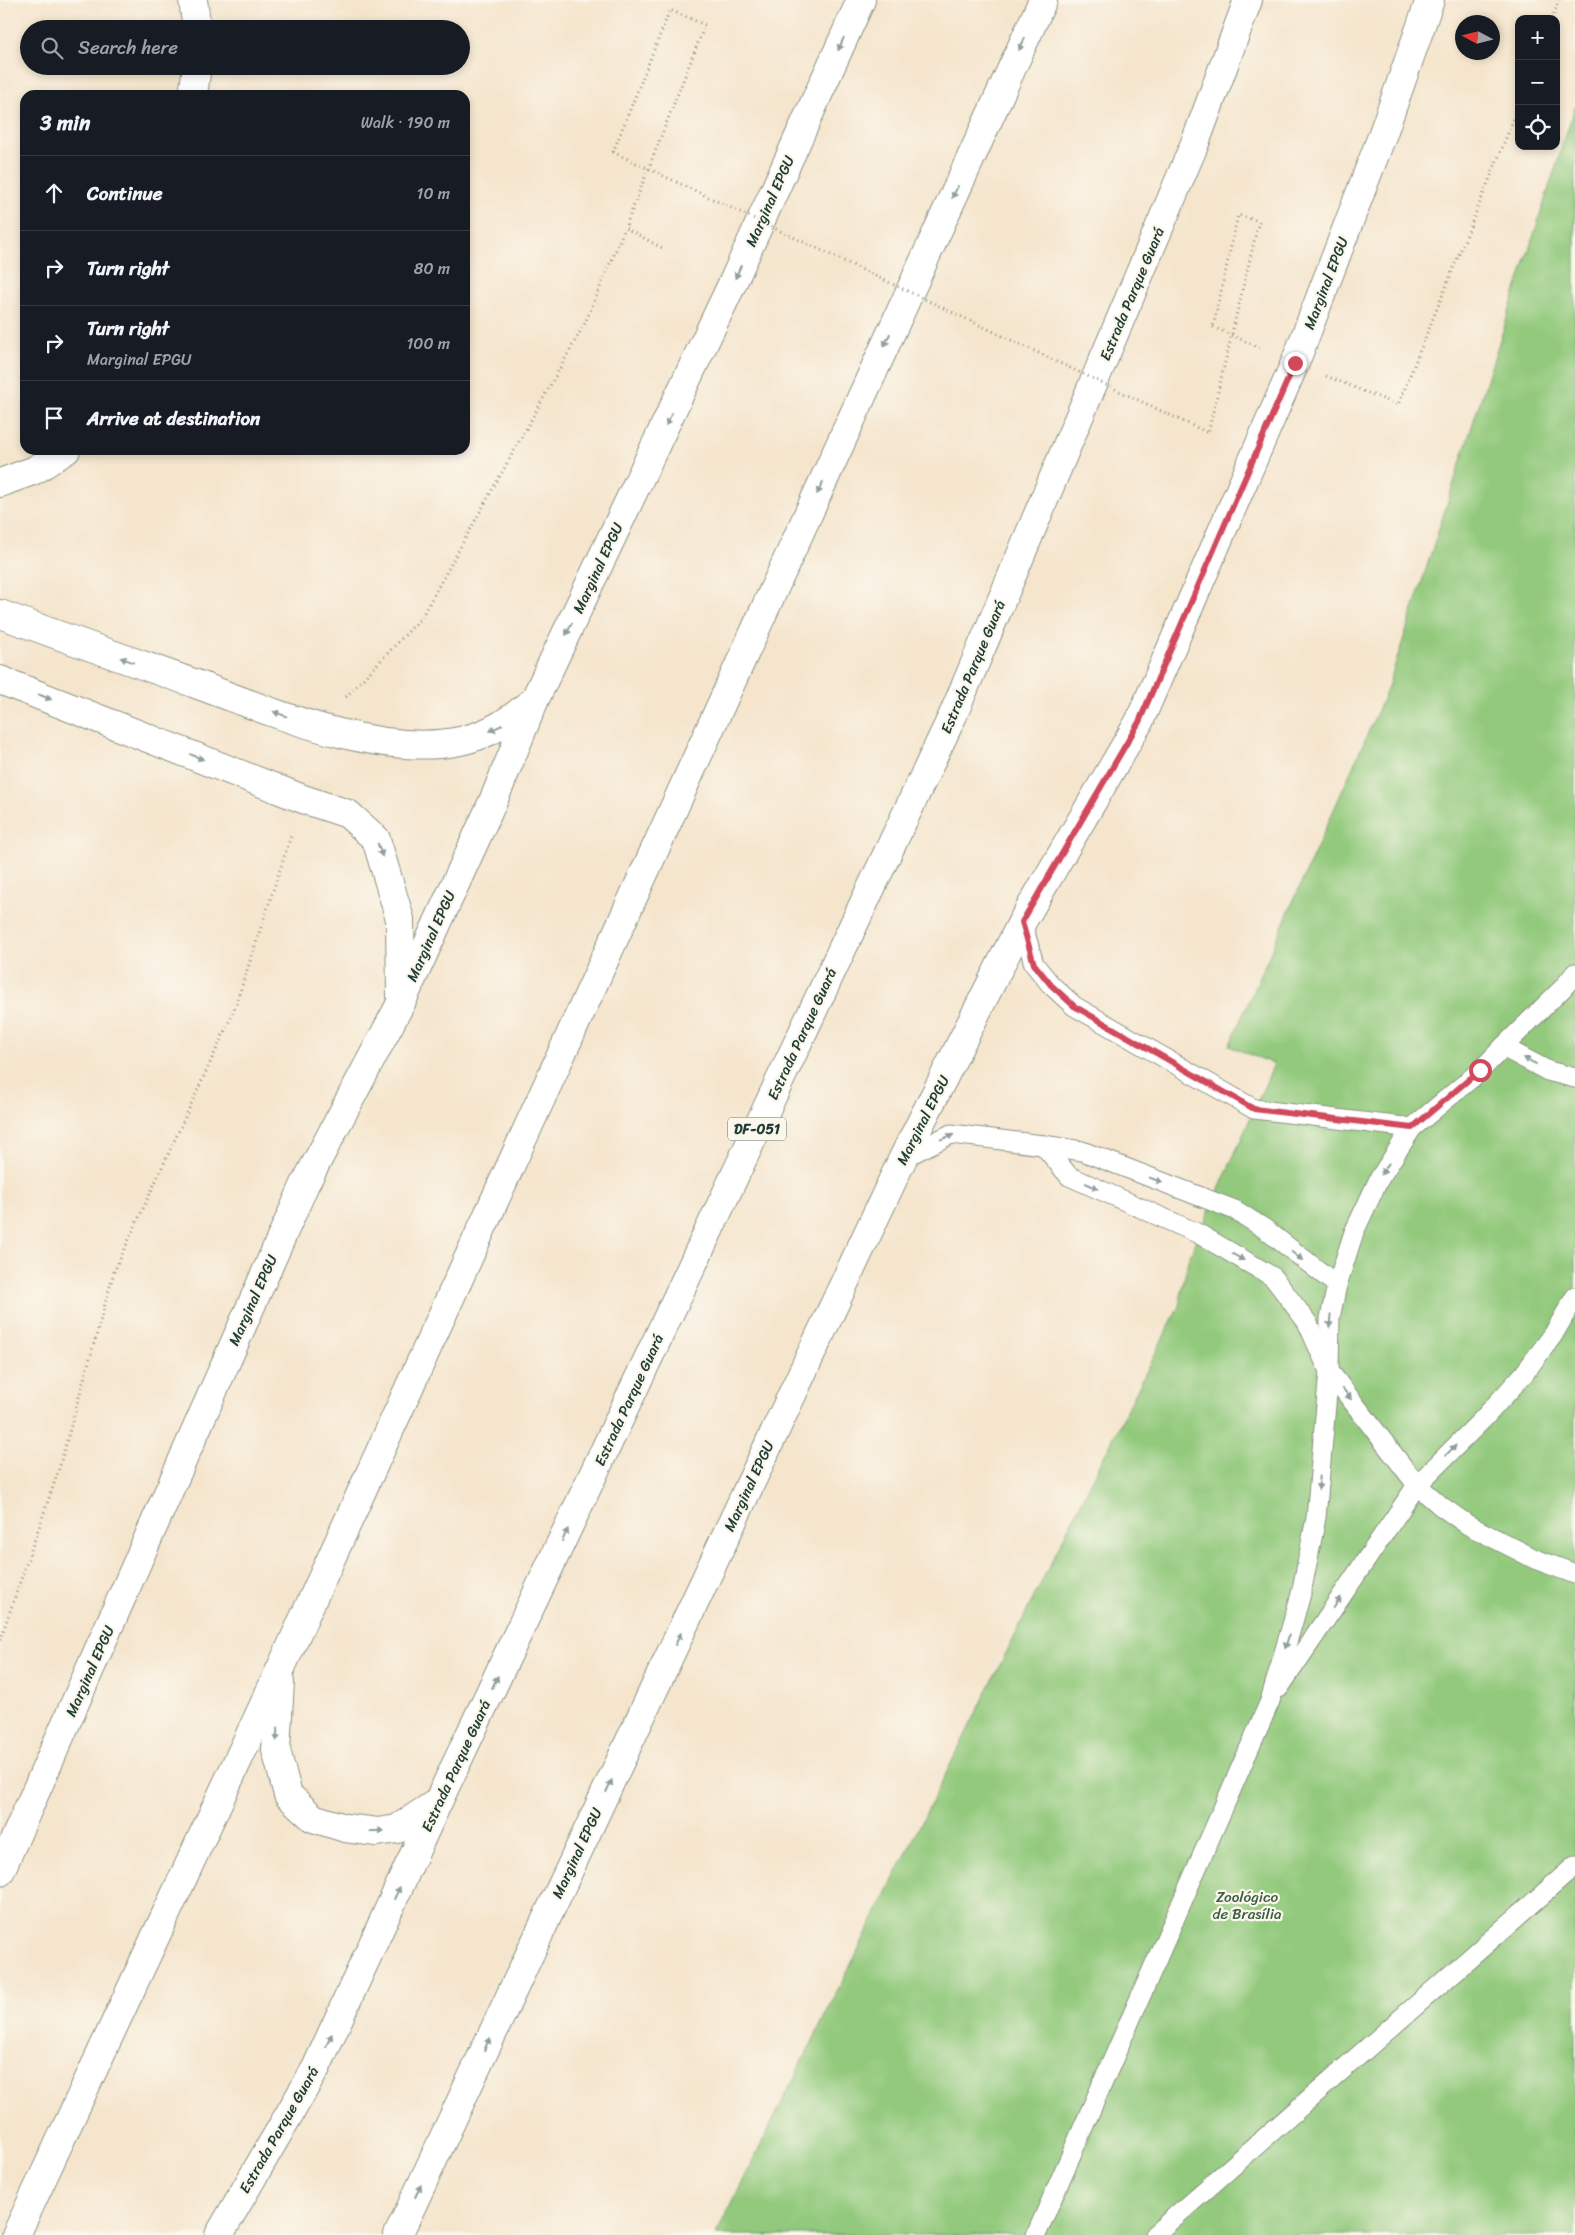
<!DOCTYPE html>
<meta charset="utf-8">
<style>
body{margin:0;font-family:Sriracha,sans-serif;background:#20242c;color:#f1f3f6}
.controls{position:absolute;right:15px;top:15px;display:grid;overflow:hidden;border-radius:10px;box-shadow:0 2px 8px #0003}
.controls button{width:45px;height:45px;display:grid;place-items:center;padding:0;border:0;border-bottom:1px solid #363941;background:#171b24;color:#f1f3f6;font:25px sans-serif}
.compass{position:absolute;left:1455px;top:15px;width:45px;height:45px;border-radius:50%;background:#171b24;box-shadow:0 2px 8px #0003;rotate:277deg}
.stop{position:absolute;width:15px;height:15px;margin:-11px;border:4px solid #d1495b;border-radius:50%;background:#fff}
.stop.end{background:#d1495b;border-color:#fff;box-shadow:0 1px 5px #0008}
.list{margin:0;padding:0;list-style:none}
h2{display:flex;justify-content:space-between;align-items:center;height:65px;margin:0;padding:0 20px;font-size:21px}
h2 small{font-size:16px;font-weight:400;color:#9ea1a6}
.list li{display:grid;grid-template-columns:32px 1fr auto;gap:15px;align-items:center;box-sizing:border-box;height:75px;padding:0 20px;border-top:1px solid #363941}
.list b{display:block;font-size:19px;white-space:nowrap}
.list p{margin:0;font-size:16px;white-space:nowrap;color:#9ea1a6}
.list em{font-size:16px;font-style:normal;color:#9ea1a6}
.icon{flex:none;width:28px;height:28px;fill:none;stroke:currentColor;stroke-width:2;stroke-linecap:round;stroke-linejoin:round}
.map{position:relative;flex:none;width:1575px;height:2235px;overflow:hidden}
.search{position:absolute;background:#171b24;box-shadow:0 2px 8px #0003;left:20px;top:20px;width:450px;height:55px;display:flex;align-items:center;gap:12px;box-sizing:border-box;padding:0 18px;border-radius:28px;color:#9ea1a6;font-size:19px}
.panel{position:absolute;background:#171b24;box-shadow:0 2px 8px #0003;left:20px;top:90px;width:450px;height:365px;border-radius:15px}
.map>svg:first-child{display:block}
.green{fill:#92c97c;stroke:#588358}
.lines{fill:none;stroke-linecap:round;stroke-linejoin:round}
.service-casing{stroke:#8a9180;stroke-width:21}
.minor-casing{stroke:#8a9180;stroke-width:30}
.tertiary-casing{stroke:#8a9180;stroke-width:30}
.trunk-casing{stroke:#8a9180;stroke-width:30}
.path{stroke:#8a9180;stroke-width:3;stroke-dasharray:1 4;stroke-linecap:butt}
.service{stroke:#fff;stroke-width:19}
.minor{stroke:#fff;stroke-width:28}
.tertiary{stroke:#fff;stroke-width:28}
.trunk{stroke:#fff;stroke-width:28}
.path-bridge{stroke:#8a9180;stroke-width:3;stroke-dasharray:1 4;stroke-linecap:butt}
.oneway{fill:#8f9e9a}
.route{stroke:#d1495b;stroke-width:6}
.labels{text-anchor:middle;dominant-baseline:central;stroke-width:4.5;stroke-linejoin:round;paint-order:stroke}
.shield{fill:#fbf7ec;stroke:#61756b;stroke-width:1}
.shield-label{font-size:14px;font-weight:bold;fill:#1f3d34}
.street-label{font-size:15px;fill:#1f3d34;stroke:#fbf7ec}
.park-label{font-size:15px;fill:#3c6046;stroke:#fbf7ec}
</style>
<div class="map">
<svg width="1575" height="2235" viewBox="0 0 1575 2235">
<rect width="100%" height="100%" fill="#fbf7ec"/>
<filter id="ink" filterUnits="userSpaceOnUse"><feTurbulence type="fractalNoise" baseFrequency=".02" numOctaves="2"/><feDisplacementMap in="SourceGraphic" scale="10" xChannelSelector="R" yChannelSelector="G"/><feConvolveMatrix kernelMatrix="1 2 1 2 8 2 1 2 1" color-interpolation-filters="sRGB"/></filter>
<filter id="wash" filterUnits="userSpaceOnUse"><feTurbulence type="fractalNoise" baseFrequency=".0096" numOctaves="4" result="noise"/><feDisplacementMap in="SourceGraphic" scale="20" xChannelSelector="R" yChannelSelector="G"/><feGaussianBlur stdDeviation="1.12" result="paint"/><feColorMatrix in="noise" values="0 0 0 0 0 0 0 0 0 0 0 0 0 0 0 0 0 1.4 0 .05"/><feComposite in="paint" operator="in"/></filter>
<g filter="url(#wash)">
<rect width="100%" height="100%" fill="#f5e5cd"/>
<path class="green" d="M1575,107V2235H716L1179,1306L1188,1260L1274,1064L1229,1046L1387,690Z"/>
</g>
<g filter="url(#ink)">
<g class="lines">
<g class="service-casing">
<g id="service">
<path d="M1022,922L1034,964L1051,985L1074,1006L1254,1109L1412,1128L1480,1071L1503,1047L1548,1071L1575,1078"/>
<path d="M1503,1047L1563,988L1575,973"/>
<path d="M1043,1145L1082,1151L1235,1210L1265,1229L1337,1285"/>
<path d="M903,1158L951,1134L1043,1145L1069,1176L1199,1234L1273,1277L1307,1322L1329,1371L1417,1485L1441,1506L1468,1525L1535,1559L1575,1574"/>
<path d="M1279,1688L1417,1485L1483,1419L1523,1375L1553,1335L1575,1297"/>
<path d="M1036,2235L1270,1701L1301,1594L1316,1518L1329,1371L1330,1318L1337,1285L1354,1232L1379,1179L1412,1128"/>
<path d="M1154,2235L1575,1866"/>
</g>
</g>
<g class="minor-casing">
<g id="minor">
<path d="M193,0L197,29"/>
<path d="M193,95L197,66"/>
<path d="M0,483L35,470L66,450"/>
</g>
</g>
<g class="tertiary-casing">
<g id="tertiary">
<path d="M0,614C65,638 131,661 196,684C272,712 378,758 460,741C491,734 508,722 532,702"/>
<path d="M0,680L303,799L348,814L376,839L400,919L401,996"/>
<path d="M0,1872L305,1184L401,1003L494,799L535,699L733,282L861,0"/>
<path d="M398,2235L903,1158L1022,922L1139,722L1295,363L1382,136L1430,0"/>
</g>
</g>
<g class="trunk-casing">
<g id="trunk">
<path d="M280,1682L276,1750L288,1795L313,1818L345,1828L377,1832L397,1829L438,1802"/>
<path d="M16,2235L281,1668L1043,0"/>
<path d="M219,2235L316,2068L438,1802L953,715L1195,143L1248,0"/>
</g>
</g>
<g class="path">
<path d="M1552,19L1559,0"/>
<path d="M613,152L670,10L705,25L625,228L664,249"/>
<path d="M1213,327L1263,349"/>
<path d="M1326,376L1398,405L1519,106"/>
<path d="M346,697L421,618L585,323L625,228"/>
<path d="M0,1640L58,1472L114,1272L233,1013L292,833"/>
</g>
<use href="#service" class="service"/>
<use href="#minor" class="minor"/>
<use href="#tertiary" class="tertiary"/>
<use href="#trunk" class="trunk"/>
<path class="path-bridge" d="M613,152L1208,433L1259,221L1238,215L1213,327"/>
</g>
<defs><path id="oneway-solid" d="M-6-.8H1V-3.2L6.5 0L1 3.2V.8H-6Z" transform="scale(1.25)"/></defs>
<g class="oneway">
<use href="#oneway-solid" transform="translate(841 44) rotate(114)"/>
<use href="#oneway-solid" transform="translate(1022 44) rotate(115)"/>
<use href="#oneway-solid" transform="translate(955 192) rotate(115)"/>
<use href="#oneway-solid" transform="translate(738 272) rotate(114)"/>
<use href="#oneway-solid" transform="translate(887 340) rotate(115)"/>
<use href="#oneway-solid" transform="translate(669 419) rotate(115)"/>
<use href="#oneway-solid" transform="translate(820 488) rotate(115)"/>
<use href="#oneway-solid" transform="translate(569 629) rotate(116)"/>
<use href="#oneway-solid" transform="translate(127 660) rotate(-160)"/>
<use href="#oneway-solid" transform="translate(45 697) rotate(22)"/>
<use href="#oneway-solid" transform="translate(280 714) rotate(-160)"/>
<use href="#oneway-solid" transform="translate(496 728) rotate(153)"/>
<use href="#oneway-solid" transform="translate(197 757) rotate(22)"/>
<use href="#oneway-solid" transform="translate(380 850) rotate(71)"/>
<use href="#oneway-solid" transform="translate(1530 1061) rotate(-153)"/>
<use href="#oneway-solid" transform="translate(947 1137) rotate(-20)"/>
<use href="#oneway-solid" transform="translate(1385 1169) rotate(123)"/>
<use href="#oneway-solid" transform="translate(1156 1180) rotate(21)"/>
<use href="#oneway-solid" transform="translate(1092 1186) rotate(24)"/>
<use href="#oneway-solid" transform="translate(1297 1256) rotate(37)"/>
<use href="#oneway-solid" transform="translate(1238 1257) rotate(30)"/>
<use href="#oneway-solid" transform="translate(1330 1321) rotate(95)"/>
<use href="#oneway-solid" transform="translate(1347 1394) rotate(52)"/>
<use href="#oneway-solid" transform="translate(1451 1450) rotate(-45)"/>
<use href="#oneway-solid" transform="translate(1319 1483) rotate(96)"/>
<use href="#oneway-solid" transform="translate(565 1535) rotate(-65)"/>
<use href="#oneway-solid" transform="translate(1337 1603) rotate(-56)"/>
<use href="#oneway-solid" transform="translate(678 1639) rotate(-65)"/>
<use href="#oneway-solid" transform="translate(1287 1642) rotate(106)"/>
<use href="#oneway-solid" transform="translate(495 1682) rotate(-65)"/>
<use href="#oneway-solid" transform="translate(277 1734) rotate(93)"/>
<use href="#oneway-solid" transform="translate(609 1786) rotate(-65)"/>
<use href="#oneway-solid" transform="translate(377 1831)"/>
<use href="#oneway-solid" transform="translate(397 1893) rotate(-65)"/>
<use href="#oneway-solid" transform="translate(329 2040) rotate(-65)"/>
<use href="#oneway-solid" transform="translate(487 2044) rotate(-65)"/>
<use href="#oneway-solid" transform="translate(418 2191) rotate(-65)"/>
</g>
</g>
<g class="lines" filter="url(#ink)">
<path class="route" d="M1295,363L1139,722L1022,922L1034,964L1051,985L1074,1006L1254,1109L1412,1128L1480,1070"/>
</g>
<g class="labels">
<rect class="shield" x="728" y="1117.5" width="58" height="23" rx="4"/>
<g class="shield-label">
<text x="757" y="1129">DF-051</text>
</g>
<g class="street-label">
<text transform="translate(770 201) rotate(-66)">Marginal EPGU</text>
<text transform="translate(1326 283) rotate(-69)">Marginal EPGU</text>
<text transform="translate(1132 294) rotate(-67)">Estrada Parque Guará</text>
<text transform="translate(598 568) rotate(-65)">Marginal EPGU</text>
<text transform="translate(973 667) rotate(-67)">Estrada Parque Guará</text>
<text transform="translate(431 936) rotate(-66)">Marginal EPGU</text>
<text transform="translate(802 1034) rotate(-65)">Estrada Parque Guará</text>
<text transform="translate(923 1120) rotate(-63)">Marginal EPGU</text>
<text transform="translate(253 1300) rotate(-66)">Marginal EPGU</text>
<text transform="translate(629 1400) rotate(-65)">Estrada Parque Guará</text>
<text transform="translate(749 1486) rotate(-65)">Marginal EPGU</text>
<text transform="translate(90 1671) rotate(-66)">Marginal EPGU</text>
<text transform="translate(456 1766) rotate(-65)">Estrada Parque Guará</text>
<text transform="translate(577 1853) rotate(-65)">Marginal EPGU</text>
<text transform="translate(279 2130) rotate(-60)">Estrada Parque Guará</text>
</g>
<g class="park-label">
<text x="1247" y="1897">Zoológico<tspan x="1247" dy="17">de Brasília</tspan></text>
</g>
</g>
</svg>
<div class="controls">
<button>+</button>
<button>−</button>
<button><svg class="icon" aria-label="locate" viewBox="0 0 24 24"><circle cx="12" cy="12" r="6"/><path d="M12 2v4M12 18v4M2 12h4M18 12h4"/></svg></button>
</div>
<svg class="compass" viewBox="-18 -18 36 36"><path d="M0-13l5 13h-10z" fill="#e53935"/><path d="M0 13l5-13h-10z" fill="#9ea1a6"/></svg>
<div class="stop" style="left:1480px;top:1070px"></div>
<div class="stop end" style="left:1295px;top:363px"></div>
<div class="search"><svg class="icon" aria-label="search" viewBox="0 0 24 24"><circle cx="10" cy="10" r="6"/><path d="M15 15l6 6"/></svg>Search here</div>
<section class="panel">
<h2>3 min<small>Walk · 190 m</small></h2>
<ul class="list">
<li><svg class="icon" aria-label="ahead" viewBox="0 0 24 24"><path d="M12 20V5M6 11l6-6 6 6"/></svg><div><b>Continue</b></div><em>10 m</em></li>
<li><svg class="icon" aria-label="right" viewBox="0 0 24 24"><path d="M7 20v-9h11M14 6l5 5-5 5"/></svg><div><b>Turn right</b></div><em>80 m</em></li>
<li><svg class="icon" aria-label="right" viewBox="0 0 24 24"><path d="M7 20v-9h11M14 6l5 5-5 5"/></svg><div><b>Turn right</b><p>Marginal EPGU</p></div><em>100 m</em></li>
<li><svg class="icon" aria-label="arrive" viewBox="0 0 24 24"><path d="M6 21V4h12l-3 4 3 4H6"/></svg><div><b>Arrive at destination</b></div></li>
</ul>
</section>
</div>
